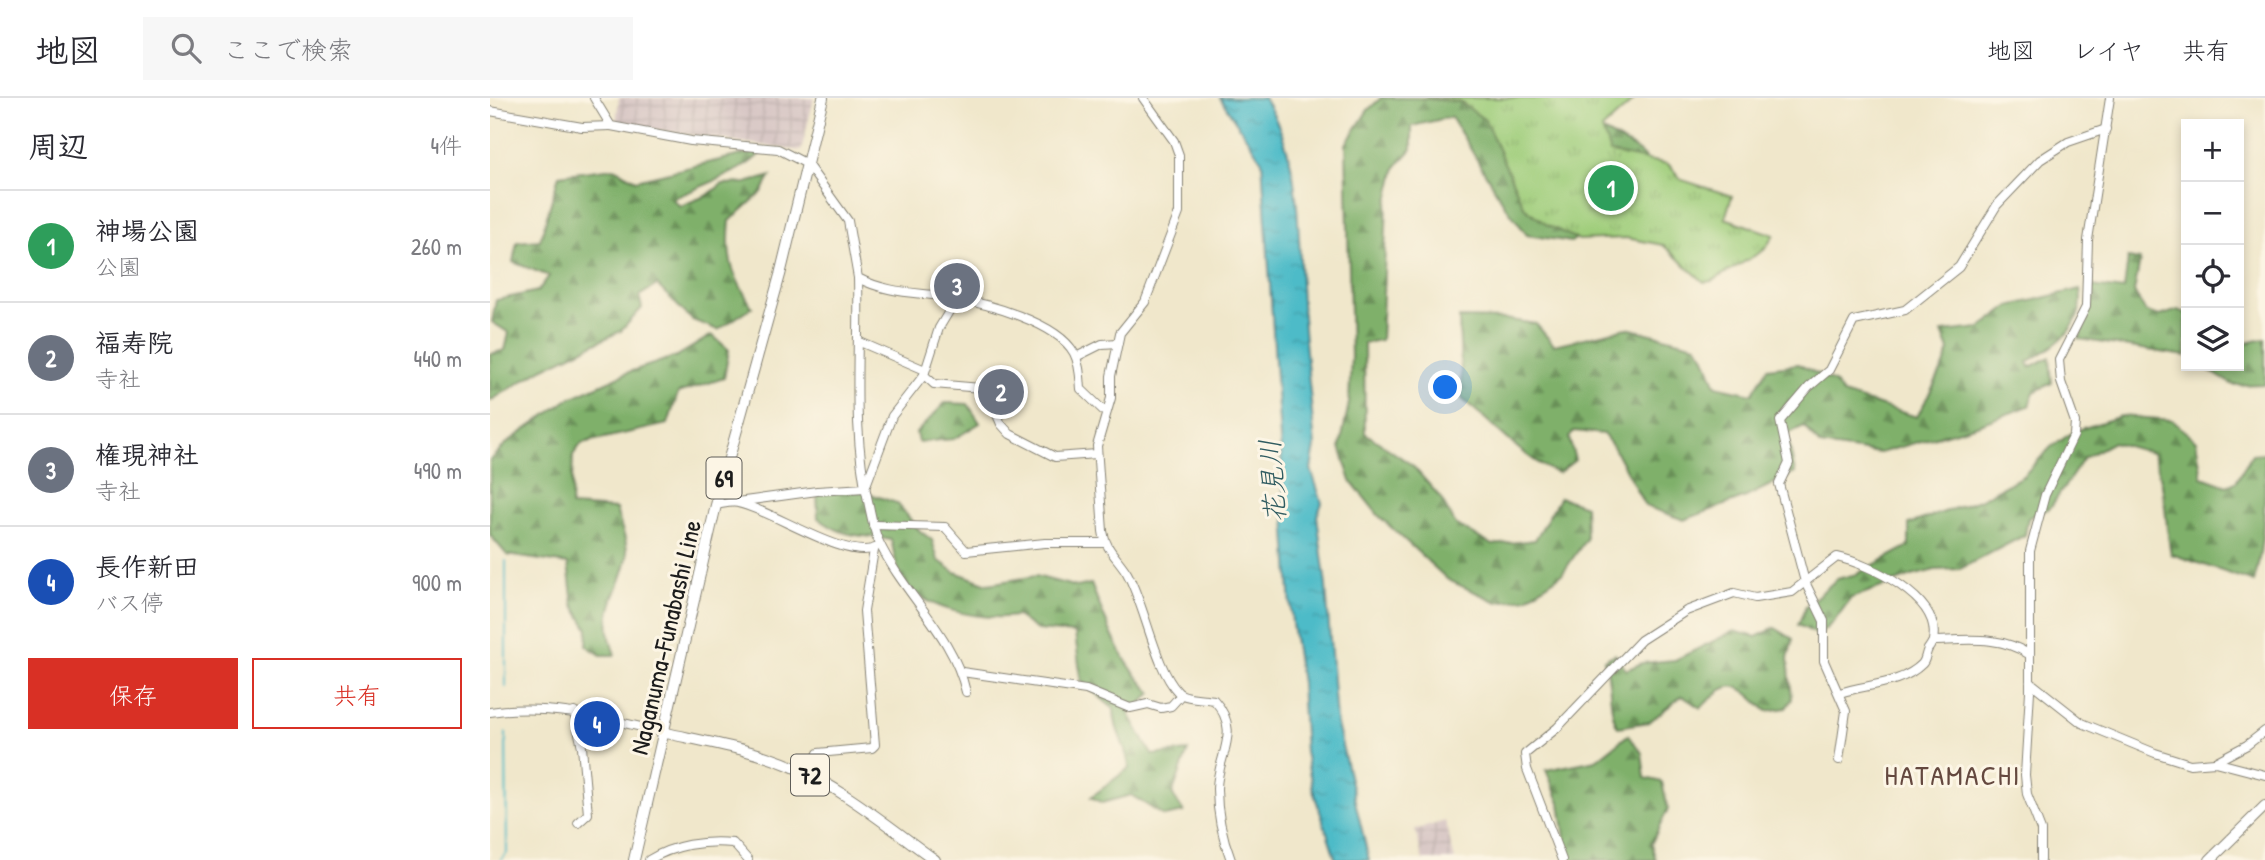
<!DOCTYPE html>
<html lang="ja">
<meta charset="utf-8">
<style>
body{margin:0;font-family:"Patrick Hand","Klee One",sans-serif;background:#f7f7f7;color:#2b2b33}
.controls{position:absolute;right:21px;top:21px;display:grid;overflow:hidden;border-radius:0px;box-shadow:0 4px 10px #0003}
.controls button{width:63px;height:63px;display:grid;place-items:center;padding:0;border:0;border-bottom:2px solid #e1e1e2;background:#fff;color:#2b2b33;font:35px sans-serif}
.you{position:absolute;left:956px;top:290px;width:24px;height:24px;margin:-18px;border:5px solid #fff;border-radius:50%;background:#1a73e8;box-shadow:0 0 0 10px #1a73e833}
.badge{display:grid;place-items:center;width:46px;height:46px;border-radius:50%;background:#d93025;color:#fff;font-size:23px;font-weight:700}
.pin{position:absolute;translate:-50% -50%;border:4px solid #fff;box-shadow:0 2px 7px #0006}
.list{margin:0;padding:0;list-style:none}
h2{display:flex;justify-content:space-between;align-items:center;height:91px;margin:0;padding:0 28px;font-size:30px}
h2 small{font-size:23px;font-weight:400;color:#7c7c81}
.list li{display:grid;grid-template-columns:46px 1fr auto;gap:21px;align-items:center;box-sizing:border-box;height:112px;padding:0 28px;border-top:2px solid #e1e1e2}
.list b{display:block;font-size:26px;white-space:nowrap}
.list p{margin:0;font-size:23px;white-space:nowrap;color:#7c7c81}
.list em{font-size:23px;font-style:normal;color:#7c7c81}
.actions{display:flex;gap:14px;padding:21px 28px}
.actions a{flex:1;padding:16px 0;border:2px solid #d93025;border-radius:0px;text-align:center;font-size:24px;color:#d93025}
.actions .main{background:#d93025;color:#fff}
.icon{flex:none;width:38px;height:38px;fill:none;stroke:currentColor;stroke-width:2;stroke-linecap:round;stroke-linejoin:round}
.map{position:relative;flex:none;width:1775px;height:762px;overflow:hidden}
header{display:flex;align-items:center;gap:42px;box-sizing:border-box;height:98px;padding:0 35px;background:#fff;border-bottom:2px solid #e1e1e2}
header strong{font-size:33px}
nav{display:flex;gap:38px;margin-inline-start:auto;font-size:24px}
.search{width:490px;height:63px;background:#f7f7f7;display:flex;align-items:center;gap:18px;box-sizing:border-box;padding:0 24px;border-radius:0px;color:#7c7c81;font-size:26px}
main{display:flex}
aside{flex:1;background:#fff}
.map>svg:first-child{display:block}
.industrial{fill:url(#industrial-grid)}
.forest{fill:url(#forest-firs);stroke:#4e6643;stroke-width:2}
.park{fill:url(#park-tufts);stroke:#5e744b;stroke-width:2}
.water{fill:url(#water-ripples);stroke:#356c72;stroke-width:2}
.lines{fill:none;stroke-linecap:round;stroke-linejoin:round}
.stream{stroke:#4ebbc8;stroke-width:2}
.minor-casing{stroke:#868274;stroke-width:10}
.major-casing{stroke:#868274;stroke-width:12}
.minor{stroke:#fff;stroke-width:8}
.major{stroke:#fff;stroke-width:10}
.labels{text-anchor:middle;dominant-baseline:central;stroke-width:6;stroke-linejoin:round;paint-order:stroke}
.shield{fill:#fcf5e5;stroke:#5f5d58;stroke-width:2}
.shield-label{font-size:24px;font-weight:bold;fill:#1c1c1c}
.street-label{font-size:26px;fill:#1c1c1c;stroke:#fcf5e5}
.water-label{font-size:28px;font-style:italic;fill:#305c61;stroke:#fcf5e5}
.neighbourhood-label{font-size:28px;letter-spacing:2px;fill:#64483f;stroke:#fcf5e5}
</style>
<header>
<strong>地図</strong>
<div class="search"><svg class="icon" aria-label="search" viewBox="0 0 24 24"><circle cx="10" cy="10" r="6"/><path d="M15 15l6 6"/></svg>ここで検索</div>
<nav><a>地図</a><a>レイヤ</a><a>共有</a></nav>
</header>
<main>
<aside>
<h2>周辺<small>4件</small></h2>
<ul class="list">
<li><span class="badge" style="background:#2e9e5b">1</span><div><b>神場公園</b><p>公園</p></div><em>260 m</em></li>
<li><span class="badge" style="background:#6b7280">2</span><div><b>福寿院</b><p>寺社</p></div><em>440 m</em></li>
<li><span class="badge" style="background:#6b7280">3</span><div><b>権現神社</b><p>寺社</p></div><em>490 m</em></li>
<li><span class="badge" style="background:#1a4fb4">4</span><div><b>長作新田</b><p>バス停</p></div><em>900 m</em></li>
</ul>
<div class="actions"><a class="main">保存</a><a>共有</a></div>
</aside>
<div class="map">
<svg width="1775" height="762" viewBox="0 0 1775 762">
<defs>
<pattern id="industrial-grid" width="8" height="8" patternUnits="userSpaceOnUse" patternTransform="scale(1.75)"><rect width="8" height="8" fill="#d2bfc0"/><path d="M0 4h8M4 0v8" fill="none" stroke="#b4a4a4"/></pattern>
<pattern id="forest-firs" width="22" height="20" patternUnits="userSpaceOnUse" patternTransform="scale(1.75)"><rect width="22" height="20" fill="#7fb06a"/><path d="M5 1l3.5 6h-7zM16 11l3.5 6h-7z" fill="#678e56"/></pattern>
<pattern id="park-tufts" width="24" height="20" patternUnits="userSpaceOnUse" patternTransform="scale(1.75)"><rect width="24" height="20" fill="#9fcd7a"/><path d="M3 7l-1-3M5 7V3M7 7l1-3M15 17l-1-3M17 17v-4M19 17l1-3" fill="none" stroke="#88af69"/></pattern>
<pattern id="water-ripples" width="26" height="14" patternUnits="userSpaceOnUse" patternTransform="scale(1.75)"><rect width="26" height="14" fill="#4ebbc8"/><path d="M2 4q2-2 4 0t4 0M15 11q2-2 4 0t4 0" fill="none" stroke="#44a0ab"/></pattern>
</defs>
<rect width="100%" height="100%" fill="#fcf5e5"/>
<filter id="ink" filterUnits="userSpaceOnUse"><feTurbulence type="fractalNoise" baseFrequency=".0143" numOctaves="2"/><feDisplacementMap in="SourceGraphic" scale="14" xChannelSelector="R" yChannelSelector="G"/><feConvolveMatrix kernelMatrix="1 2 1 2 8 2 1 2 1" color-interpolation-filters="sRGB"/></filter>
<filter id="wash" filterUnits="userSpaceOnUse"><feTurbulence type="fractalNoise" baseFrequency=".00686" numOctaves="4" result="noise"/><feDisplacementMap in="SourceGraphic" scale="28" xChannelSelector="R" yChannelSelector="G"/><feGaussianBlur stdDeviation="1.57" result="paint"/><feColorMatrix in="noise" values="0 0 0 0 0 0 0 0 0 0 0 0 0 0 0 0 0 1.4 0 .05"/><feComposite in="paint" operator="in"/></filter>
<g filter="url(#wash)">
<rect width="100%" height="100%" fill="#f0e7cb"/>
<g class="industrial">
<path d="M129,0H324L311,53L126,26Z"/>
<path d="M955,723L965,762H933L925,732Z"/>
</g>
<g class="forest">
<path d="M891,0H978L1100,26L1144,50L1183,85L1109,124L1081,144L1037,137L1014,106L961,19L922,28V51L906,69L897,107L891,242L874,245L875,335L922,367L950,399L965,426L1002,447L1045,442L1070,399L1095,408L1096,441L1072,476L1037,500L1007,504L958,482L889,418L861,383L850,349L859,305L861,258L856,46L878,12Z"/>
<path d="M272,52C263,71 203,91 182,101L190,108L218,97L232,86L256,85L281,78L272,94L240,123C236,162 242,176 262,209L228,232L202,222L167,187L149,198L152,210L131,233L52,271L0,303V256L15,252L19,235L2,224L6,202L48,193L59,178L23,164L27,144L50,142L69,77L124,70L146,82Z"/>
<path d="M1638,160L1650,162L1644,194L1656,214L1670,218L1688,212L1696,215V258L1589,241L1597,220L1602,188L1634,192Z"/>
<path d="M1590,191C1597,229 1565,247 1538,264L1540,269L1560,259L1562,285L1544,294L1539,308L1487,327L1390,355L1330,347L1314,328L1297,336L1305,375L1256,399L1194,422L1155,408L1124,350L1113,336L1084,333L1079,340L1085,362L1068,375C1035,363 1002,324 972,301L969,220L1015,221L1046,226L1064,247L1137,230L1206,247L1214,257L1226,288L1262,296L1278,270L1308,266L1344,284L1353,296L1427,319L1454,268L1459,252L1452,234L1490,230L1520,208Z"/>
<path d="M1749,235L1750,246L1775,241V286L1743,287L1712,268H1749Z"/>
<path d="M222,237L239,252L234,280L188,295L178,326L92,345L83,357L81,408L126,411C129,424 139,446 137,460C128,502 108,510 125,557H111L97,548L98,531L83,506L78,466L17,457L0,437V362L18,344L80,300L139,274L187,258Z"/>
<path d="M455,305L478,306L490,325L464,341L428,344L426,335Z"/>
<path d="M1631,318L1682,322L1706,343L1712,379L1737,388L1746,384L1762,356L1775,355C1775,398 1775,445 1764,484L1681,456C1674,421 1677,387 1662,355L1623,344L1594,360L1560,410L1538,420L1535,437L1470,471L1445,472L1422,478L1361,500L1345,522L1329,537L1308,527L1316,508L1347,481L1367,476L1419,448V426L1489,402L1533,378L1561,349L1585,333Z"/>
<path d="M371,393L407,405L430,433L442,442L448,462L465,474L498,486L546,478L587,489L601,486C617,525 630,565 662,595L639,616L662,657L698,653L682,696L694,714L674,718L641,697L612,705L601,699L639,670C638,650 624,634 624,611L591,583L585,535L547,532L527,518C491,523 426,512 409,474C405,465 404,452 401,442C367,435 357,442 328,420L327,395Z"/>
<path d="M1285,530L1303,541L1298,560L1302,601L1296,610L1277,613C1246,584 1242,578 1211,610L1192,598L1159,624L1128,629C1117,610 1123,584 1114,562L1125,556L1136,572L1152,565L1185,562L1244,533L1266,539Z"/>
<path d="M1138,637L1152,655L1155,680L1172,684L1178,711L1161,746L1166,762H1078L1070,705L1056,672L1106,662Z"/>
</g>
<path class="park" d="M927,0H1139L1143,3L1112,31L1120,55L1178,66L1192,82L1242,98L1235,120L1284,137L1274,152L1222,183L1214,184L1173,147L1136,140L1089,142L1057,127L1034,109L995,22L970,4Z"/>
<path class="water" d="M730,0H774C814,63 807,132 812,204C815,252 821,300 825,349L821,371L832,405L827,418L836,488L846,622L879,762H846L823,692L815,654L811,585L802,526L772,63Z"/>
<g class="lines">
<g class="stream">
<path d="M16,463V589"/>
<path d="M11,762L17,755L16,635"/>
</g>
</g>
</g>
<g filter="url(#ink)">
<g class="lines">
<g class="minor-casing">
<g id="minor">
<path d="M104,0L121,28L201,43L288,51L317,66L358,123L368,180C398,196 430,194 463,200C495,205 567,224 584,255C590,266 590,279 591,291L616,315"/>
<path d="M653,0L684,43L689,57V115L655,204L630,235L621,278V300L607,348L613,433C615,451 628,460 637,475C655,507 665,570 688,594C695,601 714,600 724,602C753,634 727,657 727,691C727,714 733,741 741,762"/>
<path d="M0,13L92,29L121,28"/>
<path d="M368,180C370,255 361,330 378,403C381,416 383,431 389,444C414,497 463,536 476,594"/>
<path d="M467,200L449,230L434,277L444,286L491,290L500,301L511,326L520,336L565,359L607,356"/>
<path d="M370,244L435,272"/>
<path d="M586,259L612,246L628,245"/>
<path d="M247,404L327,393L375,390L402,318L434,277"/>
<path d="M226,407C233,406 242,403 248,405C280,411 356,463 385,450"/>
<path d="M383,427L455,429L476,453L555,445H614"/>
<path d="M1444,543C1477,542 1511,537 1540,557"/>
<path d="M472,574L596,592L640,610L658,606L671,610L681,608L691,597"/>
<path d="M1540,584L1592,625L1665,655L1700,666L1725,664L1775,677"/>
<path d="M0,614C61,605 117,621 176,635"/>
<path d="M84,614L92,649L98,716L88,725"/>
<path d="M1349,662L1356,613L1334,563V523L1315,484L1289,386L1299,365L1290,323L1319,289L1339,272L1364,223L1415,212L1469,169L1507,107L1550,62L1578,44L1616,31"/>
<path d="M1725,664L1757,647L1775,633"/>
<path d="M320,677L328,655L382,650L385,647L374,513L384,452"/>
<path d="M159,762C183,747 214,742 243,745L258,762"/>
<path d="M1072,762L1037,671L1035,656L1067,630L1151,542L1196,513L1244,495L1265,500L1302,494L1347,459C1379,466 1452,500 1443,542C1443,544 1439,550 1438,551C1435,557 1436,562 1432,566C1411,587 1376,586 1350,595"/>
<path d="M1551,762V732L1537,696L1535,677L1540,593V453L1555,397L1584,337L1585,324L1571,284L1569,262L1596,209L1598,142L1620,0"/>
</g>
</g>
<g class="major-casing">
<g id="major">
<path d="M176,635C218,644 261,651 301,668C353,690 399,729 445,762"/>
<path d="M144,762L226,407L290,177L333,0"/>
<path d="M1720,762L1775,708"/>
</g>
</g>
<use href="#minor" class="minor"/>
<use href="#major" class="major"/>
</g>
</g>
<g class="labels">
<g class="shield">
<rect x="216.5" y="359.5" width="35" height="41" rx="5"/>
<rect x="301" y="656.5" width="38" height="41" rx="5"/>
</g>
<g class="shield-label">
<text x="234" y="380">69</text>
<text x="320" y="677">72</text>
</g>
<g class="street-label">
<text transform="translate(175 539) rotate(-77)">Naganuma-Funabashi Line</text>
</g>
<g class="water-label">
<text transform="translate(782 383) rotate(-94)">花見川</text>
</g>
<g class="neighbourhood-label">
<text x="1463" y="677">HATAMACHI</text>
</g>
</g>
</svg>
<div class="controls">
<button>+</button>
<button>−</button>
<button><svg class="icon" aria-label="locate" viewBox="0 0 24 24"><circle cx="12" cy="12" r="6"/><path d="M12 2v4M12 18v4M2 12h4M18 12h4"/></svg></button>
<button><svg class="icon" aria-label="layers" viewBox="0 0 24 24"><path d="M12 4l9 5-9 5-9-5zM3 14l9 5 9-5"/></svg></button>
</div>
<div class="you"></div>
<div class="pin badge" style="left:1121px;top:90px;background:#2e9e5b">1</div>
<div class="pin badge" style="left:511px;top:294px;background:#6b7280">2</div>
<div class="pin badge" style="left:467px;top:188px;background:#6b7280">3</div>
<div class="pin badge" style="left:107px;top:626px;background:#1a4fb4">4</div>
</div>
</main>
